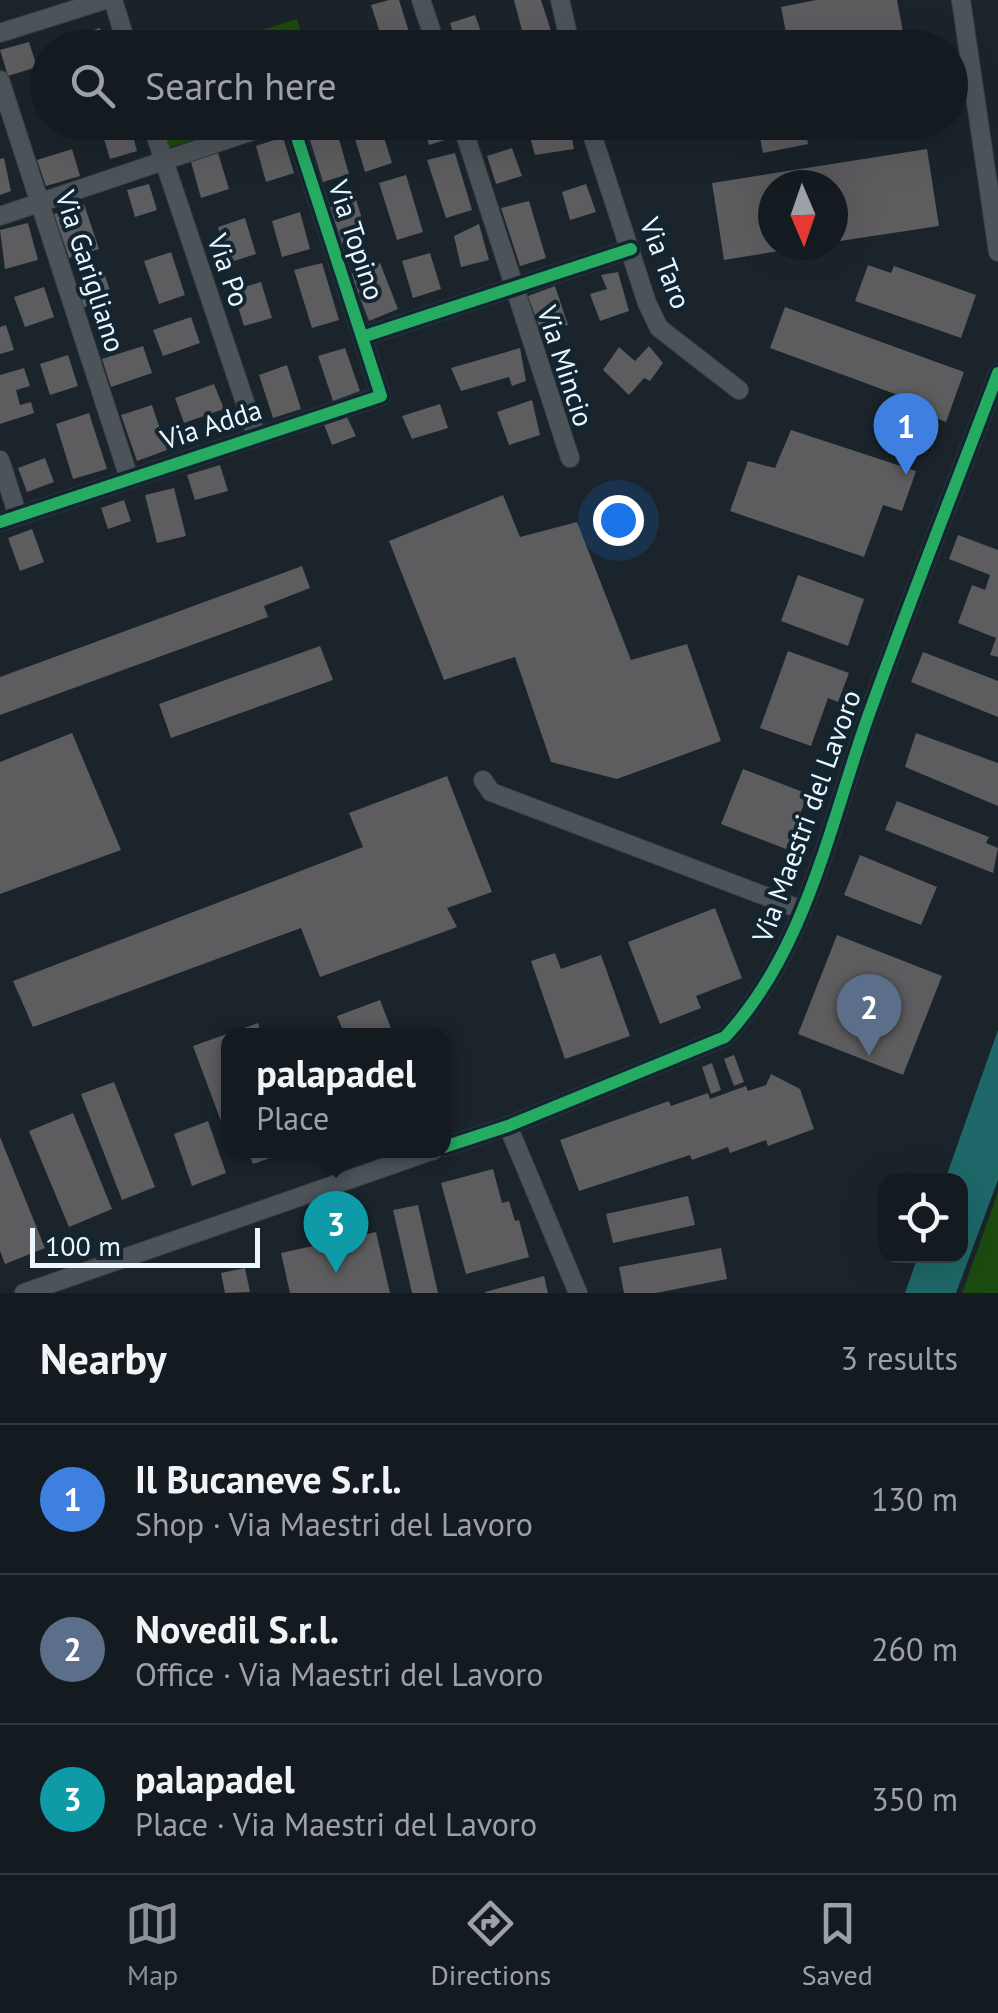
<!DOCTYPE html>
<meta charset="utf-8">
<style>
body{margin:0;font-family:"PT Sans",sans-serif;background:#1d2429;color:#f1f3f6}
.controls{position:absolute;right:30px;bottom:30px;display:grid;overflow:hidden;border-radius:20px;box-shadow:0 10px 40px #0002}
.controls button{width:90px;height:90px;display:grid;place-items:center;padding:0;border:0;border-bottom:2px solid #33393e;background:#141b20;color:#f1f3f6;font:50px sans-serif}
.compass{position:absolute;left:758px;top:170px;width:90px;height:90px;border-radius:50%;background:#141b20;box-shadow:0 10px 40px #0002;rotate:178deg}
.scale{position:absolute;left:30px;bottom:25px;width:230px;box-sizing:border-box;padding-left:10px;border:5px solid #ebf6fe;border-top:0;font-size:28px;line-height:35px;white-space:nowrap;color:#ebf6fe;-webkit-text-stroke:8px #132531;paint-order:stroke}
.you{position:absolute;left:618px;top:520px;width:35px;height:35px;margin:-25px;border:8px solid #fff;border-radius:50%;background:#1a73e8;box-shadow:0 0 0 15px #1a73e833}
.badge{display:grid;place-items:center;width:65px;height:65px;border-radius:50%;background:#8c9099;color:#fff;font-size:32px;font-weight:700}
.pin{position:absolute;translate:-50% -82px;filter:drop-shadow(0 2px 5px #0008)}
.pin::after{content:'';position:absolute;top:52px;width:35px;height:30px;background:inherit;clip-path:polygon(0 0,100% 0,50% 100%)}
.popup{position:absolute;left:221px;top:1028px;width:230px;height:130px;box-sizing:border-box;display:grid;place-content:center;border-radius:20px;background:#141b20;filter:drop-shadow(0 2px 8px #0005);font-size:32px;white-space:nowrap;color:#9da1a5}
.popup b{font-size:38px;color:#f1f3f6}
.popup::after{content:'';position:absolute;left:50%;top:100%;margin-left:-20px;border:20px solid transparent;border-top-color:#141b20}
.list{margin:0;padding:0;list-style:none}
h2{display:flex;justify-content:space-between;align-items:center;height:130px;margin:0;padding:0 40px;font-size:42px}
h2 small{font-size:32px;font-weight:400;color:#9da1a5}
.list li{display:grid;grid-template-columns:65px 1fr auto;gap:30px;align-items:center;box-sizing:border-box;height:150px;padding:0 40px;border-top:2px solid #33393e}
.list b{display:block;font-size:38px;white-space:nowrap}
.list p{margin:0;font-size:32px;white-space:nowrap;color:#9da1a5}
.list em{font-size:32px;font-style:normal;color:#9da1a5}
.icon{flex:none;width:55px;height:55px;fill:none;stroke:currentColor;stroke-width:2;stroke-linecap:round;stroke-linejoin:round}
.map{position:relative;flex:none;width:998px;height:1293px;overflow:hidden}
.search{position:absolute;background:#141b20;box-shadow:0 10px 40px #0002;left:30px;right:30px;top:30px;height:110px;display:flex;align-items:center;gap:25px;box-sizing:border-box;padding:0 35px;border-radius:55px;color:#9da1a5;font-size:38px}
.sheet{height:580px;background:#141b20}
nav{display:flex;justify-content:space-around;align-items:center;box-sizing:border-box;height:140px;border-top:2px solid #33393e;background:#141b20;font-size:28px;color:#9da1a5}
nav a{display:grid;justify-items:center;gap:5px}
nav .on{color:#8c9099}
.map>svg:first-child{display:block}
.green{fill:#1b4b0e}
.water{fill:#1e6869}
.building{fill:#5d5c5e}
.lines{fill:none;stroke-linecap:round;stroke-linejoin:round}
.minor-casing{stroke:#383f45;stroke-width:20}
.minor{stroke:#4c5459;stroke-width:18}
.cycleway-casing{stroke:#132531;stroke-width:19}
.cycleway{stroke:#26ab63;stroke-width:12}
.labels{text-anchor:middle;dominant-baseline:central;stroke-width:8;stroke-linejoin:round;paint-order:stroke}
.street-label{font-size:28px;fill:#ebf6fe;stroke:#132531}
</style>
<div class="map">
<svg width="998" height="1293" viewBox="0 0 998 1293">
<rect width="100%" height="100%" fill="#1a242a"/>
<g class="green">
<path d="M297,19L305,47H210Z"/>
<path d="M157,122L245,123L165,149Z"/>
<path d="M998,1192V1293H962Z"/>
</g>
<path class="water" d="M998,1030V1180L956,1293H905L918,1256H960V1180H945Z"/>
<g class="building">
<path d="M389,0H399L414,48H385L371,5Z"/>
<path d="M514,0H541L552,34L525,42Z"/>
<path d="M816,0H897L906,48H789L781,7Z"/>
<path d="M475,15L485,43L458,48L450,23Z"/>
<path d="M100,28L106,48H74L70,37Z"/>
<path d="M29,42L37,67L8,76L0,50Z"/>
<path d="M99,122H129L137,151L110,159Z"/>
<path d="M334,122L349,174L323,182L305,124Z"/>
<path d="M350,122H379L392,163L365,172Z"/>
<path d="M422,122H451L455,137L429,145Z"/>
<path d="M552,122H569L574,149L535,155L527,127Z"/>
<path d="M757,122H821V124L805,128L808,144L763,153Z"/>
<path d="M283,137L294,173L266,182L256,146Z"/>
<path d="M512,148L522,176L496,184L487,156Z"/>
<path d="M72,149L80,176L46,186L37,160Z"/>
<path d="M927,149L939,226L833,242V185H773V245L804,247L724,260L712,183Z"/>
<path d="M218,153L229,189L201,198L191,162Z"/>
<path d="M455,153L472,210L446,218L427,160Z"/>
<path d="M4,158L11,191L0,195V159Z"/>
<path d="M406,175L423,232L397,240L379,183Z"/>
<path d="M149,184L157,210L135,217L127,190Z"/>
<path d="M586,184L596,212L570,220L562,192Z"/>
<path d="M356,199L367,236L339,244L328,208Z"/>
<path d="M529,201L546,258L520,266L501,208Z"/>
<path d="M84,204L99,249L69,258L54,214Z"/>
<path d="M300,212L310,249L282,257L272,221Z"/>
<path d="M245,218L256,254L228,263L218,227Z"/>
<path d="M28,223L38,260L5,269L0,230Z"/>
<path d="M479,224L489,260L461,267L454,236Z"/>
<path d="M171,252L185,295L159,304L144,261Z"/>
<path d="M430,253L441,289L413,298L402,261Z"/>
<path d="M322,263L339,320L312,328L294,270Z"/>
<path d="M380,263L398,309L369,321L351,274Z"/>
<path d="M868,265L891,273L894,266L976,295L961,338L855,301Z"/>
<path d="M103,270L111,293L83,308L76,288L82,286L79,278Z"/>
<path d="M618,272L629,311L600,321L590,294L607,289L601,275Z"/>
<path d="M261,282L272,318L244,326L233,290Z"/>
<path d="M555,286L568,325L541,332L528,296Z"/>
<path d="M44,287L54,317L25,327L14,297Z"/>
<path d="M785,307L964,372L946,422L922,413L925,405L770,348Z"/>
<path d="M191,317L200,343L163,356L153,330Z"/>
<path d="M6,325L14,350L0,354V327Z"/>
<path d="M143,346L152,373L111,387L102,359Z"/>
<path d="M649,346L663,363L650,381L644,378L629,395L603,370L619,347L635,361Z"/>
<path d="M345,348L360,391L333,401L318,356Z"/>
<path d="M520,348L526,381L512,386L509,377L461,391L451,368Z"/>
<path d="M68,355L78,386L50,395L40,364Z"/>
<path d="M287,365L301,409L273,418L259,375Z"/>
<path d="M24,368L30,386L16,390L20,405L31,402L34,413L0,424V375Z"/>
<path d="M214,384L224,409L184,423L175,398Z"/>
<path d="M532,400L540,435L509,445L497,412Z"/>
<path d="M440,404L448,428L412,439L402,416Z"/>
<path d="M152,405L167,450L137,461L121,415Z"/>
<path d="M89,413L107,469L73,479L56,424Z"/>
<path d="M346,415L356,436L332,445L323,422Z"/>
<path d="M791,430L916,471L902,511L883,505L864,557L730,511L748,461L775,468Z"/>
<path d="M45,458L54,482L27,492L18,468Z"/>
<path d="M220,465L228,491L195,500L187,475Z"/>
<path d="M174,488L186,536L157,543L145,495Z"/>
<path d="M503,495L520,537L577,522L631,660L687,644L721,741L617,779L551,762L515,657L444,680L389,541Z"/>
<path d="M124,500L131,521L108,529L101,508Z"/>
<path d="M32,529L44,562L20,571L8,538Z"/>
<path d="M958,535L998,550V657L990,655L996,638L958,623L972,585L985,590L990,575L949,559Z"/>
<path d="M302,566L310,588L264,606L268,617L0,715V677Z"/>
<path d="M798,575L864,599L848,646L781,621Z"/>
<path d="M320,646L333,680L171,738L159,704Z"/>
<path d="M788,651L849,673L838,702L828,698L811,746L760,728Z"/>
<path d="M923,652L998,681V717L911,682Z"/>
<path d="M72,733L121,850L0,894V762Z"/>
<path d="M916,733L998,763V806L905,767Z"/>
<path d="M743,769L808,794L786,849L721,824Z"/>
<path d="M447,776L492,892L447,908L457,927L320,977L301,928L33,1027L13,981L363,847L349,813Z"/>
<path d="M897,801L989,837L986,843L998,848L993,873L885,830Z"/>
<path d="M860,855L937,887L921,925L844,895Z"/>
<path d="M715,908L742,978L696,996L701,1008L660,1024L628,942Z"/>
<path d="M837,935L942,976L903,1075L798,1034Z"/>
<path d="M555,953L561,969L601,955L630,1036L565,1059L531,961Z"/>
<path d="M380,1000L394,1036H345L337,1016Z"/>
<path d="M258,1023L262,1036H228V1140L193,1046Z"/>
<path d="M734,1055L744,1082L734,1086L724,1059Z"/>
<path d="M712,1063L721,1090L711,1094L702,1067Z"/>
<path d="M771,1074L800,1089L814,1129L768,1146L766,1140L730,1153L728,1147L692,1160L690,1155L579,1191L560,1140L669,1101L671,1106L708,1093L710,1099L746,1086L748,1091L766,1085Z"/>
<path d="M114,1082L155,1187L122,1200L81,1094Z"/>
<path d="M73,1113L112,1209L69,1227L29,1131Z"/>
<path d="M208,1121L226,1173L192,1186L174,1134Z"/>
<path d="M0,1137L45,1248L5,1264L0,1251Z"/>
<path d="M247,1150H289V1151L253,1164Z"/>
<path d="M493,1169L502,1203L509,1201L515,1221L519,1220L529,1257L466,1274L441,1183Z"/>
<path d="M688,1196L695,1225L613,1243L606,1214Z"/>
<path d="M418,1205L438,1293H412L393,1210Z"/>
<path d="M376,1232L390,1293H290L281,1253Z"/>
<path d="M721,1248L727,1279L656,1293H624L619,1267Z"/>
<path d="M245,1268L250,1292L225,1293L221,1273Z"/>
<path d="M544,1276L548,1293H485V1292Z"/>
</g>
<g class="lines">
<g class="minor-casing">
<g id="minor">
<path d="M113,0L128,48"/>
<path d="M421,0L437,48"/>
<path d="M560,0L571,48"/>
<path d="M961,0L998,252"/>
<path d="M0,33L105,0"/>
<path d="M0,80L129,478"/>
<path d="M151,122L256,435"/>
<path d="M292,122L362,337L631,249"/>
<path d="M461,122L570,458"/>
<path d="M588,122L647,303L659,328L739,390"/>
<path d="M0,216L279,122"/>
<path d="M0,460L18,516"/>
<path d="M0,522L381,396L362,337"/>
<path d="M483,780L491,792L802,910"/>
<path d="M508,1126L578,1293"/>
<path d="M444,1147L508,1126L725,1037C806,951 830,823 869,714C910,600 955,487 998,373"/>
<path d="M24,1293L434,1150"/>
</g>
</g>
<use href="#minor" class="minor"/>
<g class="cycleway-casing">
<g id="cycleway">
<path d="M292,122L362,337L631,249"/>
<path d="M0,522L381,396L362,337"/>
<path d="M444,1147L508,1126L725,1037C806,951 830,823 869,714C910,600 955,487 998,373"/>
</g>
</g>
<use href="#cycleway" class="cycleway"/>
</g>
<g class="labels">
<g class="street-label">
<text transform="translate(357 240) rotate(72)">Via Topino</text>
<text transform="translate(666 263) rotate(69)">Via Taro</text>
<text transform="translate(229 270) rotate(71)">Via Po</text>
<text transform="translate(91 271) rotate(72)">Via Garigliano</text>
<text transform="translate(566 366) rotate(72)">Via Mincio</text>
<text transform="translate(211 424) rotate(-18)">Via Adda</text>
<text transform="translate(806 816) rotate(-70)">Via Maestri del Lavoro</text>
</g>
</g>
</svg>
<div class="controls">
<button><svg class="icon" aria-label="locate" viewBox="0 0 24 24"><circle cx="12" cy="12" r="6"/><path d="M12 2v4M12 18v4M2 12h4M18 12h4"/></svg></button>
</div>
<svg class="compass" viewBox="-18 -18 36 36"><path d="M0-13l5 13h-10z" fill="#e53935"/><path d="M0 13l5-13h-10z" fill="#9da1a5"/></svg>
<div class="scale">100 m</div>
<div class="you"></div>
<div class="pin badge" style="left:906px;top:475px;background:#3f7fe0">1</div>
<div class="pin badge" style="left:869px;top:1056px;background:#5c6f8a">2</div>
<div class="pin badge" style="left:336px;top:1273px;background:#0f9aa8">3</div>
<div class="popup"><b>palapadel</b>Place</div>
<div class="search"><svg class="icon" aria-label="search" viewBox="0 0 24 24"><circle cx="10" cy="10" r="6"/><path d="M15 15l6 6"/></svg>Search here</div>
</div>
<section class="sheet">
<h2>Nearby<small>3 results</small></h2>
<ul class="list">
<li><span class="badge" style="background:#3f7fe0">1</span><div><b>Il Bucaneve S.r.l.</b><p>Shop · Via Maestri del Lavoro</p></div><em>130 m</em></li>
<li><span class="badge" style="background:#5c6f8a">2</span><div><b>Novedil S.r.l.</b><p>Office · Via Maestri del Lavoro</p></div><em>260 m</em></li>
<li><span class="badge" style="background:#0f9aa8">3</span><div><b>palapadel</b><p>Place · Via Maestri del Lavoro</p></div><em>350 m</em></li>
</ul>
</section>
<nav>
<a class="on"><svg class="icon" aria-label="map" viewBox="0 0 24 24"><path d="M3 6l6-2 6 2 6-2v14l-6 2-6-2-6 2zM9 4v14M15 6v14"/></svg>Map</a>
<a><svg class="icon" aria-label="directions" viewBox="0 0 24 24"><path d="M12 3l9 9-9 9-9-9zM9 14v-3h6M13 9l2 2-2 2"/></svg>Directions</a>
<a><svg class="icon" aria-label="saved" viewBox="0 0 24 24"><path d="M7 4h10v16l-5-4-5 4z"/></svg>Saved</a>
</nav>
